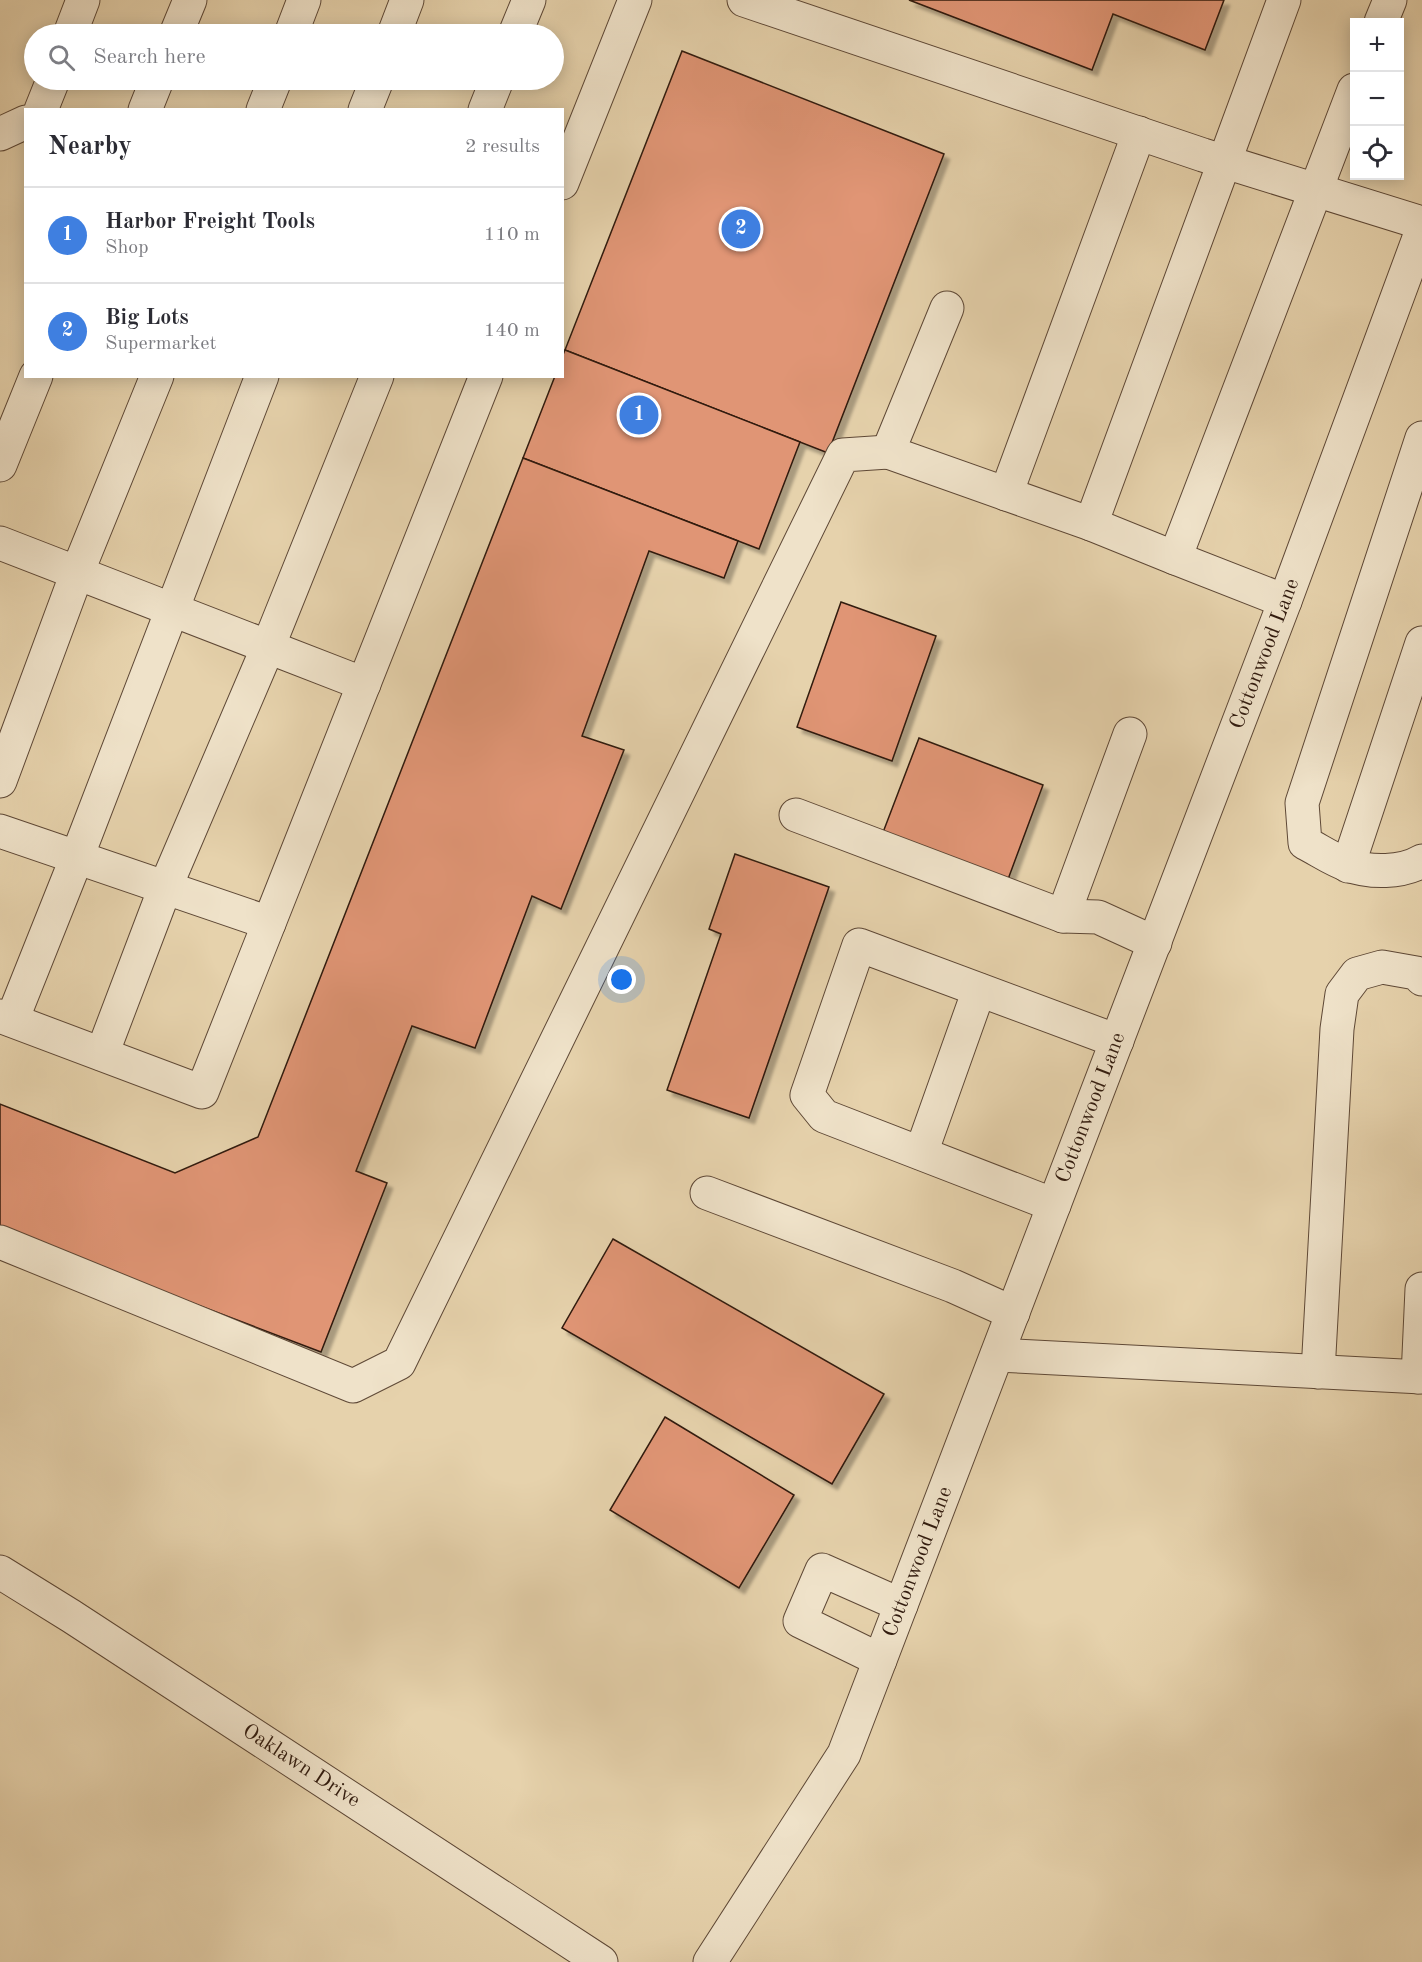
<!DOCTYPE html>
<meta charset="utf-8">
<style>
body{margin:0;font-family:"Old Standard TT",serif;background:#f7f7f7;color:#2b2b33}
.controls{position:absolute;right:18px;top:18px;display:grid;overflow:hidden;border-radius:0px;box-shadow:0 3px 15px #0003}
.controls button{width:54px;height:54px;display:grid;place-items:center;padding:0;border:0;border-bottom:2px solid #e1e1e2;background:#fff;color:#2b2b33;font:30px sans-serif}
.you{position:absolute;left:622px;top:980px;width:21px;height:21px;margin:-15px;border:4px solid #fff;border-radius:50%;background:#1a73e8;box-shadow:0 0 0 9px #1a73e833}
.badge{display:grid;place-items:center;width:39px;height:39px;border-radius:50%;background:#8f2418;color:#fff;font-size:20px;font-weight:700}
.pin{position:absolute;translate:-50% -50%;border:3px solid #fff;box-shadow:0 2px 6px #0006}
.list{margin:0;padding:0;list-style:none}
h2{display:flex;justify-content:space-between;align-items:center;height:78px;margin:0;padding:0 24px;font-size:26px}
h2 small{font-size:20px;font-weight:400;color:#7c7c81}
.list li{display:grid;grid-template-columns:39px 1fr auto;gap:18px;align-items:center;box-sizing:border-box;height:96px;padding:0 24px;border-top:2px solid #e1e1e2}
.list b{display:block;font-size:22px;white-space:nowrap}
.list p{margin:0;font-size:20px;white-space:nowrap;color:#7c7c81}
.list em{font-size:20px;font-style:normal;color:#7c7c81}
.icon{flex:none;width:33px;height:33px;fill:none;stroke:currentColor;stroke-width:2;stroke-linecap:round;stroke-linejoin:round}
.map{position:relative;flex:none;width:1422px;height:1962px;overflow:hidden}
.search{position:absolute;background:#fff;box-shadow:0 3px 15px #0003;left:24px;top:24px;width:540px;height:66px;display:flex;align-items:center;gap:15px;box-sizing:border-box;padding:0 21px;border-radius:33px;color:#7c7c81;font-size:22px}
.panel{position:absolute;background:#fff;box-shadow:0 3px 15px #0003;left:24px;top:108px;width:540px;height:270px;border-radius:0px}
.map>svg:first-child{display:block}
.building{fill:#e09575;stroke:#301a0e;stroke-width:1.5;filter:url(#shadow)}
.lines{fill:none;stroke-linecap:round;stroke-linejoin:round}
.minor-casing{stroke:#5e4836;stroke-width:35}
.minor{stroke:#efe2c9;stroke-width:33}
.labels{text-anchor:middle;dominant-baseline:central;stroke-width:5;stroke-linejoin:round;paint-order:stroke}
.street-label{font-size:21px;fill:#301a0e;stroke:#efe2c9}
</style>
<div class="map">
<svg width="1422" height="1962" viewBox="0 0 1422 1962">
<defs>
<filter id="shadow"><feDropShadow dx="5.5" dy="5.5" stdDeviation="1.5" flood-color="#0004"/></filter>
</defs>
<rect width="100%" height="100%" fill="#e6d2ac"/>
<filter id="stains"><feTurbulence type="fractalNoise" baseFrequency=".00333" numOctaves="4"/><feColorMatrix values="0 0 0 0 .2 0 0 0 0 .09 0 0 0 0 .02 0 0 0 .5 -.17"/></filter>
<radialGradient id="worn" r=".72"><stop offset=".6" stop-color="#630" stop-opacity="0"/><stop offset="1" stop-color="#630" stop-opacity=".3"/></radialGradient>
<g class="building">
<path d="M909,0H1224L1205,50L1113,14L1092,70Z"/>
<path d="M682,51L944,154L828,453L565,350Z"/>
<path d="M565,350L800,442L759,549L523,458L555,376H562V357Z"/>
<path d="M523,458L738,541L724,578L649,551L582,736L624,750L561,909L532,896L475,1048L412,1026L356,1171L387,1183L321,1352L0,1230V1104L175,1173L258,1137Z"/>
<path d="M841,602L936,636L892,761L797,727Z"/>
<path d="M919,738L1043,785L1007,882L882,835Z"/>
<path d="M735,854L829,887L749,1118L667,1090L721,934L709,929Z"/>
<path d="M613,1239L884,1394L832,1484L562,1328Z"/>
<path d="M665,1417L794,1495L739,1588L610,1510Z"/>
</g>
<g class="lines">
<g class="minor-casing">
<g id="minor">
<path d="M744,0L1203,155L1422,223"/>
<path d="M1381,22L1390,0"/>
<path d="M70,34L83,0"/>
<path d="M176,34L190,0"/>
<path d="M291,34L304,0"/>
<path d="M394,34L407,0"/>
<path d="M515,34L529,0"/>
<path d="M41,110L53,80"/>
<path d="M145,110L157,80"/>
<path d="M263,110L275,80"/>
<path d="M365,110L377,80"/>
<path d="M485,110L497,80"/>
<path d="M0,134L26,122"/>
<path d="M562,183L635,0"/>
<path d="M947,308L888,452L1091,524L1175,558L1354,90"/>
<path d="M1422,438L1302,803L1305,843C1319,850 1333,860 1348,865C1370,873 1402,873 1422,861"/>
<path d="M0,465L36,376"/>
<path d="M1006,494L1139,133"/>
<path d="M1091,524L1284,0"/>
<path d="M0,543L364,684"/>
<path d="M1175,558L1285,601"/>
<path d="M0,781L77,573L157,376"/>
<path d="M796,815L1063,916L1098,917L1155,943"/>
<path d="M0,831L269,923"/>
<path d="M1348,866L1422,643"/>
<path d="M1063,916L1130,734"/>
<path d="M0,1016L202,1092L486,376"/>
<path d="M12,1020L77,857L262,376"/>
<path d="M102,1054L165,888L268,647L377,376"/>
<path d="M921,1153L979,990"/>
<path d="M707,1193L953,1286L1013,1313"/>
<path d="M1054,1205L824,1116L807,1095L859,945L1117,1041"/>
<path d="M0,1242L353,1386L399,1363L843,455L888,452"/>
<path d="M997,1355L1422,1377"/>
<path d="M1318,1372L1337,1029L1342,994L1357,974L1382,967L1416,973L1422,979"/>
<path d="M1418,1377L1422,1289"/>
<path d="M0,1572L71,1616L601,1962"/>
<path d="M880,1660L800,1621L822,1570L901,1605"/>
<path d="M710,1962L844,1754L1285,601L1422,230"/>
</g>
</g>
<use href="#minor" class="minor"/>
</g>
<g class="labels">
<g class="street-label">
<text transform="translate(1265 654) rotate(-69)">Cottonwood Lane</text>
<text transform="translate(1091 1108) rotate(-69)">Cottonwood Lane</text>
<text transform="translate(918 1562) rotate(-69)">Cottonwood Lane</text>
<text transform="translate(301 1766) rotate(33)">Oaklawn Drive</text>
</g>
</g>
<rect width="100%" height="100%" filter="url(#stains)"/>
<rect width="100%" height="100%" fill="url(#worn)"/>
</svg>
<div class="controls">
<button>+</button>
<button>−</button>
<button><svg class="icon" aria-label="locate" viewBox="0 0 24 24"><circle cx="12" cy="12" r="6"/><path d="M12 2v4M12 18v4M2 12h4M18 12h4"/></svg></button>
</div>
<div class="you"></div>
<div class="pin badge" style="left:639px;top:415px;background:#3f7fe0">1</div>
<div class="pin badge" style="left:741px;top:229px;background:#3f7fe0">2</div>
<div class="search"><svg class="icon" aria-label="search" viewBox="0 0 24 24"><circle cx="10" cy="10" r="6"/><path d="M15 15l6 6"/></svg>Search here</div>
<section class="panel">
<h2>Nearby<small>2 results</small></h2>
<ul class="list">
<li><span class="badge" style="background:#3f7fe0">1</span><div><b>Harbor Freight Tools</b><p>Shop</p></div><em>110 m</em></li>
<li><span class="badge" style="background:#3f7fe0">2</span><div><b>Big Lots</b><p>Supermarket</p></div><em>140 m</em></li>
</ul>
</section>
</div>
